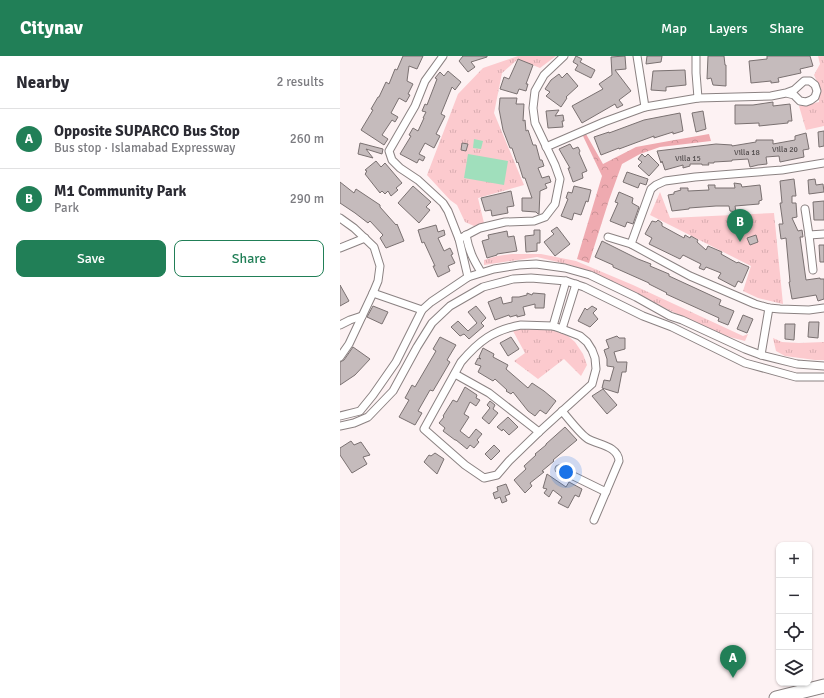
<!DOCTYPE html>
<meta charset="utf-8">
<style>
body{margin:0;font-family:Signika,sans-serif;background:#f2f2f3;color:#2b2b33}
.controls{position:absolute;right:12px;bottom:12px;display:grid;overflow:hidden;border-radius:8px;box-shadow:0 1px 3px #0004}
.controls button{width:36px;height:36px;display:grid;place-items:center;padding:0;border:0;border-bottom:1px solid #e1e1e2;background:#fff;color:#2b2b33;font:20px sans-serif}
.you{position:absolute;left:226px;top:416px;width:14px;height:14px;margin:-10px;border:3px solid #fff;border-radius:50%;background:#1a73e8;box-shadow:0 0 0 6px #1a73e833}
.badge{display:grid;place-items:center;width:26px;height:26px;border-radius:50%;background:#217f57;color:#fff;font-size:13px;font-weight:700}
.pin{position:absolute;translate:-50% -33px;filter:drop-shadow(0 1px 2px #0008)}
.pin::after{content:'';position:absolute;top:21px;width:14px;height:12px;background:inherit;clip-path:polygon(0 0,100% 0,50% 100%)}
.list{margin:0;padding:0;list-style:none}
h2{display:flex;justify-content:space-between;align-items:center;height:52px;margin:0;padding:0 16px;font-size:17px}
h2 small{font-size:13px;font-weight:400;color:#7c7c81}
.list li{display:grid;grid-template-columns:26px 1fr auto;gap:12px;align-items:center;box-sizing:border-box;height:60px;padding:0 16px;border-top:1px solid #e1e1e2}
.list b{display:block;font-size:15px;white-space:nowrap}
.list p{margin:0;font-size:13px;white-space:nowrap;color:#7c7c81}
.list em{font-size:13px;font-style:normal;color:#7c7c81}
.actions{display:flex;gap:8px;padding:12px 16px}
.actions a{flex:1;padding:9px 0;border:1px solid #217f57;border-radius:8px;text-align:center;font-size:14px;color:#217f57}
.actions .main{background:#217f57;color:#fff}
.icon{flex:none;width:22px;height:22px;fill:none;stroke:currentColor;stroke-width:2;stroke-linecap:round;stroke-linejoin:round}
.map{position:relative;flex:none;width:484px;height:642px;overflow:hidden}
header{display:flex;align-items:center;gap:24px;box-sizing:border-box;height:56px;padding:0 20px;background:#217f57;color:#fff}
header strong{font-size:19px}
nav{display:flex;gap:22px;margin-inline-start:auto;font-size:14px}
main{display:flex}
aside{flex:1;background:#fff}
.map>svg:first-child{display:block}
.grass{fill:url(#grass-tufts)}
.forest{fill:url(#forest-crowns)}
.water{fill:#a0dfbc}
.building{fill:#c5bbbc;stroke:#7a7171}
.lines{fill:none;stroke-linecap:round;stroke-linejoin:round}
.street-casing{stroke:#8b8282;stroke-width:9}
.highway-casing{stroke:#8b8282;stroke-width:15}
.street{stroke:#fff;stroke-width:7}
.highway{stroke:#fff;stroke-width:13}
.labels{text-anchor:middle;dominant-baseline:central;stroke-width:3;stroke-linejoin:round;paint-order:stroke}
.number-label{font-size:8px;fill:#514b4c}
</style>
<header>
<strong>Citynav</strong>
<nav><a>Map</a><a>Layers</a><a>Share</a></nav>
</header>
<main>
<aside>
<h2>Nearby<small>2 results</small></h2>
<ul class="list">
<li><span class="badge">A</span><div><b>Opposite SUPARCO Bus Stop</b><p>Bus stop · Islamabad Expressway</p></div><em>260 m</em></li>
<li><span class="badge">B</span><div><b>M1 Community Park</b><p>Park</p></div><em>290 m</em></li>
</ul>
<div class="actions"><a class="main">Save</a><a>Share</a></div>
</aside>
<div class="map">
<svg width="484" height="642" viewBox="0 0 484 642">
<defs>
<pattern id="grass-tufts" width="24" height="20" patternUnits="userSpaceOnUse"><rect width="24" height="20" fill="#fccace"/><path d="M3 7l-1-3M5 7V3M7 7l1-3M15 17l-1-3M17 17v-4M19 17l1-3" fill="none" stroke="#d8adb1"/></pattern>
<pattern id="forest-crowns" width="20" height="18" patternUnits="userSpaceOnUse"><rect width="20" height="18" fill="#efaab0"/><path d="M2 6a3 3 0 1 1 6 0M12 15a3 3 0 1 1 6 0" fill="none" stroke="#cd9297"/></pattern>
</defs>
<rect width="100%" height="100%" fill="#fdf2f3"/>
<g class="grass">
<path d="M178,0H216L200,12L178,3L162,17L154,57L184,129L138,142L144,167L134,170L125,166L117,149L110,144L87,119L118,38L143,12Z"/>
<path d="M478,0H484V70L466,74L459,50L479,46V30L474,19L480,8Z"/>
<path d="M320,136L330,162L434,157L443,248L418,242L403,235L411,210L310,159Z"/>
<path d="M172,198H201L236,205L293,229L403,280L408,278L405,285L378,278L329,254L290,234L254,217L230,209L197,201L144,209V204L157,200Z"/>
<path d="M181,272H207L228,280L235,286L243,298L247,309L241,320L224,303L198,323L174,305L185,297L173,275Z"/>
<path d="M433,282L442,286L459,287L484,286V304H475L445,300L436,295Z"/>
</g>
<path class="forest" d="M246,78L263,108L296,91L329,85L369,78L371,85L320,91L300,98L282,108L269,144L249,207L237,203L262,120L243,80Z"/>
<g class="water">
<path d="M134,83L143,85L141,93L133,92Z"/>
<path d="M128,98L168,105L164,129L124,122Z"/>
</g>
<g class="building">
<path d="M63,0H83L77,13L69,10L67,25L73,28L68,38L70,39L66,46L59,42L51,57L58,61L55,66L52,64L42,79L48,83L44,89L21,74L33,54L31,53L38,41H39L46,26L49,28L55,13L57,14Z"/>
<path d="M123,0H147V1L131,6L135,11L128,16L119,5Z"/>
<path d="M236,0L242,3L240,6L255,14L251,22L235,14L238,9L233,6Z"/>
<path d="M285,0L286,13L275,14L291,35L279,44L283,49L277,52L275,48L242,67L232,50L263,33L259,28L272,19L271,1Z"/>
<path d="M307,0H322L321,6L306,8Z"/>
<path d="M368,0H384L385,9H386V30L373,29L371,22L367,23Z"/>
<path d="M427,0H470L473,10L460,13L461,17L438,22L439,26L431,27V25L411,27L409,5L427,3Z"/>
<path d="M178,3L193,9L186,28H188L186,35L179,33L177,38L160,33L164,21L169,23Z"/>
<path d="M345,14L346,29L326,31V35L311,34L313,15Z"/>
<path d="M108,15L121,26L115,34L112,31L101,58L105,60L96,78L100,80L94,92L85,87L79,98L85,101L83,105L79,103L77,107L60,98L71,80L69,79L73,72L78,75L84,62H83L86,56L82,55L85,48L87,49L97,23L95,22L100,16L104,20Z"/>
<path d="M227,17L238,30L226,41L227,42L221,51L206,40L210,36L205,33L211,24L219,18L222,22Z"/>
<path d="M160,42H177L176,48H184L183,65L185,64L186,75L188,74L193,89H196L200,104H202L204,110L198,112L202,122L209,120L211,126L205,128L207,132L200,135L199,158H198L196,156L182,155V142H192L185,122H183L178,106L177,107L172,92H170L163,74L159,53Z"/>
<path d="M433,46V50L450,48L452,65H448V67L419,70V67L395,68V49H413Z"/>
<path d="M219,54L215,60L223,59L224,65H222L223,71L208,72L206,55Z"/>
<path d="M363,55L366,73L356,76L352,57Z"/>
<path d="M340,57L343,75L333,78V76L314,82V80L279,93V92L261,99L254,81L269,76V77L304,64Z"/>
<path d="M484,75V90L479,91L478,76Z"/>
<path d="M466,77L469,93L463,94L464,101L440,106L439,100L426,101L427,108L418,109L410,111L408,103L392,104V105L374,106V107H368L369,109H362V108H350V110L343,112V109L325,114L322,105L321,107L317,95L376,88L392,89V90L416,86V84H433V88L455,84V80Z"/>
<path d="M20,87L43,93L42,98L26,93L33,102L18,98Z"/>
<path d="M122,87L128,88L126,95L121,94Z"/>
<path d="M230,88L233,93L238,91L240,95L239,97L247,115L242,117L243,122L233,126L228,112H230L219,93Z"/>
<path d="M302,98L305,101L308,98L319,109L309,120L298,110L302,106L298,103Z"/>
<path d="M36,105L41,111L45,107L62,127L56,132L58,134L51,140L48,135L45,138L42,135L40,137L25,118L26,117V116L27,115L25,114Z"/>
<path d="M287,116L308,123L306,129L300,127L298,132L283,126Z"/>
<path d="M454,123L456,140H452V147H456L457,161L452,162L458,175L462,174L463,181H460L466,224L480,222V223H484V243L478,245L476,239L452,243L449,226H450L446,182L441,183L439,168H443L440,147H442L440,125Z"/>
<path d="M475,123L476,129L483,128L484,136L469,138L468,124Z"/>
<path d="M0,126L14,137L16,133L40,149V151L56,169L57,168L64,185L46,192L40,182L43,179L30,165L28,167L15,157L0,147Z"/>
<path d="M394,127L401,128L402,131L420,129L422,144L419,145V148L395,150L396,156L390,155L389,150H376L349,152V153L332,155L328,139L334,138V136L341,134L340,132H348V135L369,134L368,129H375V132H395Z"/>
<path d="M73,130L91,146L86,151L90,154L79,167L58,147Z"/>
<path d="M234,130L251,134L248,146L246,145L241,159L234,157L232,164L221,160L228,143L226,142L228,136L232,137Z"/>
<path d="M171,135L174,150L167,151L168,157L152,160L151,154L145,155L141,142Z"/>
<path d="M279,136L293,142L292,147L299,151L293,168L287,166L285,171L270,165L278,147L275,146Z"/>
<path d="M484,145V164H474L473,146Z"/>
<path d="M318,164L322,167V170L344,182L345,179L350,182L351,180L358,184L357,186L366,194L368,190L382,196L381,198L397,207L398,206L409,211L402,227L398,225L395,231L378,222L381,217L366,211L364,214L359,212L361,208L343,199L340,203L309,188L312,182L305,178L312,165L316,166Z"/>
<path d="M96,169L98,176L104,174L105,179L98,182L104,195L110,192L113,198L111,199L115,207L108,210L110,215L98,221L93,210H95L84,186L82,187L78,174Z"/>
<path d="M217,171L230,188L215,200L204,186L214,178L211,175Z"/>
<path d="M194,174H200V187H197V195L186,196L185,180L194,179Z"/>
<path d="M167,175L168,181L174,180L177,195L157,198V199L147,202L142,185L149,183L148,179Z"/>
<path d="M416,179L418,186L410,189L407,182Z"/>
<path d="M262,185L298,203L311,208L310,210L329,218V220L381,244L379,249L394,255L388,269L378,265L379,262L326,238L327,237L309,228V227L273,211V209L255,201Z"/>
<path d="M479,189H484V206H480Z"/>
<path d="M0,229L9,245L0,250Z"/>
<path d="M187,237L192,239L193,237L205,238L204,252H195V248L183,251L185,259L177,261V259L170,261L169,259L155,264L148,246L161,241L163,248L172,246V241H179L187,239Z"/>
<path d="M33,250L48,256L42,268L27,261Z"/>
<path d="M136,250L146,262L141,267L144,270L129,283L124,278L120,280L111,271L118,265L128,275L137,267L128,256Z"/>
<path d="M252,250L257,253L253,257L258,263L250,271L238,265L245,252L247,254Z"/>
<path d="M403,259L413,263L407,277L397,273Z"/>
<path d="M469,266H479L478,282L468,281Z"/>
<path d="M445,268H455L454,284L445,283Z"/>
<path d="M277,280L279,282H285V293L274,296L277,306H287L286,316H282L278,337L262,332L264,324L270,325L274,311L267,310V303L264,294L269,292L266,284Z"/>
<path d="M100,281L116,289L107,304L110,306L103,318L93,335L90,334L78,355L82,357L75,369L59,361L69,344L65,342L72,329L75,331L96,295L93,293Z"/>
<path d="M171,281L179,293L168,300L160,287Z"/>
<path d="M13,291L30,303L15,319L0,329V306L4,304Z"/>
<path d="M143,292L154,298L153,301L168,309L166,313L188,332L192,327L204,335L216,345L206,358L200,354L195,360L188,355L173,336L171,338L166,335L167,334L155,323L153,325L138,316L141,310L135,308L138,302L141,303L139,301Z"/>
<path d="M125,331L137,339L136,342L140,344L136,350L130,346L124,358L129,361L120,375L129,382L136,373L142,378L137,384L139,386L134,392L130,389L127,393L116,384H115L103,375L105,372L99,367L104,361L103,360L113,344L117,346Z"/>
<path d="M263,333L277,349L267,358L252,340Z"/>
<path d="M150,345L155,349L153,353L158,357L149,368L142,362L150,352L147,349Z"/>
<path d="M168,361L178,371L169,379L163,373L162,375L157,371Z"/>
<path d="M225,371L237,384L213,404L214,405L202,415L204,416L190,427L192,430L185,437L174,424L186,413L184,410L196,399L195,398L206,389V388Z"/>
<path d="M11,385L14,389L21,386L30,399L23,401L27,408L12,417L0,399V392Z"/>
<path d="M154,389L160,395L151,404L145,398Z"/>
<path d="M95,397L104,403L97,418L84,406L89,399L91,400Z"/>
<path d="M207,418L226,431L229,426L242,433L239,441L235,439L228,452L218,447L222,441L213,434L209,441L204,437L207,433L203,432Z"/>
<path d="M166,428L170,438L165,440L167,445L162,447L160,441L155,443L153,437L158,435L157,431Z"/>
</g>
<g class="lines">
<g class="street-casing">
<g id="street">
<path d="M103,0L85,25L75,50L49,95L52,104L60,112L78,124L103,147L108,155L119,183L140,172L165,166L194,165L205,161L215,148L220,123L215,109L195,67L193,52L195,35L204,19L224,0"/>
<path d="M297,0L305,51"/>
<path d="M356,0V17L358,42"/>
<path d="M206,91L264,66L305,51L358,42L431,40L446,37L454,39L460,45L466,46L471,44L475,41L477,35L475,29L470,25H464L454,34L446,37"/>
<path d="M484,107L442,114L355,121L325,125L316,129L311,133L291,188L324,206L350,220L415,248L429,252L440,253L469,254L484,252"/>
<path d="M465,153L469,179L473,214"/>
<path d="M0,162L14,172L34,191L40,210L38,225L33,237L9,288L0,301"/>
<path d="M126,179C129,195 133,203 141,216"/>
<path d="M469,179L484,178"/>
<path d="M268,181L291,188"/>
<path d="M119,183L128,221"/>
<path d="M0,192L25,182"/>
<path d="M33,237L82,254"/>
<path d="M0,269L10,264L22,260"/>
<path d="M181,269L213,270L222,273L240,280L247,286L252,294L255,302L256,313L252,328L199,376L169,405L157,419L144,422L125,409L84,373L121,306C139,285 153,274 181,269Z"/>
<path d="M213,270L226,225"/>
<path d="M222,273L236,228"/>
<path d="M421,299L429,252"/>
<path d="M115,318L149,337L199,376"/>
<path d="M222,355C228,362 241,379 248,383C259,389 278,390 279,405L254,464"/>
<path d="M0,360L20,355L33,339L56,306L82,254L91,246L128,221L154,213L179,209L196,208L225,212L250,219L296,241L330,260L342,264L405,293L421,299L457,308L484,310"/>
<path d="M0,370L14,367L28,361L53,335L77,291L92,267L110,250L143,231L173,223L191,222L226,225L244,231L303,260L332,271L405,307L456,321H484"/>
<path d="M219,413L266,436"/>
</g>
</g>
<g class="highway-casing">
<path id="highway" d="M436,642L484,630"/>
</g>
<use href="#street" class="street"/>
<use href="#highway" class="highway"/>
</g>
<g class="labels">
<g class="number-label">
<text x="445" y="93">Villa 20</text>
<text x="407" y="96">Villa 18</text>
<text x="348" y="102">Villa 15</text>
</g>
</g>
</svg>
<div class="controls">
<button>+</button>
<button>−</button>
<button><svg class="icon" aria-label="locate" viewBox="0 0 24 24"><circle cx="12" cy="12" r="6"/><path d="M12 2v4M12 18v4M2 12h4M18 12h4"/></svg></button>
<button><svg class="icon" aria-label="layers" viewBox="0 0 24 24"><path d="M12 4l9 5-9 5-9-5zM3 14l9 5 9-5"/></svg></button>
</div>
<div class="you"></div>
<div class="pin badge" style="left:393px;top:622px">A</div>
<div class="pin badge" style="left:400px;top:186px">B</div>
</div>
</main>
